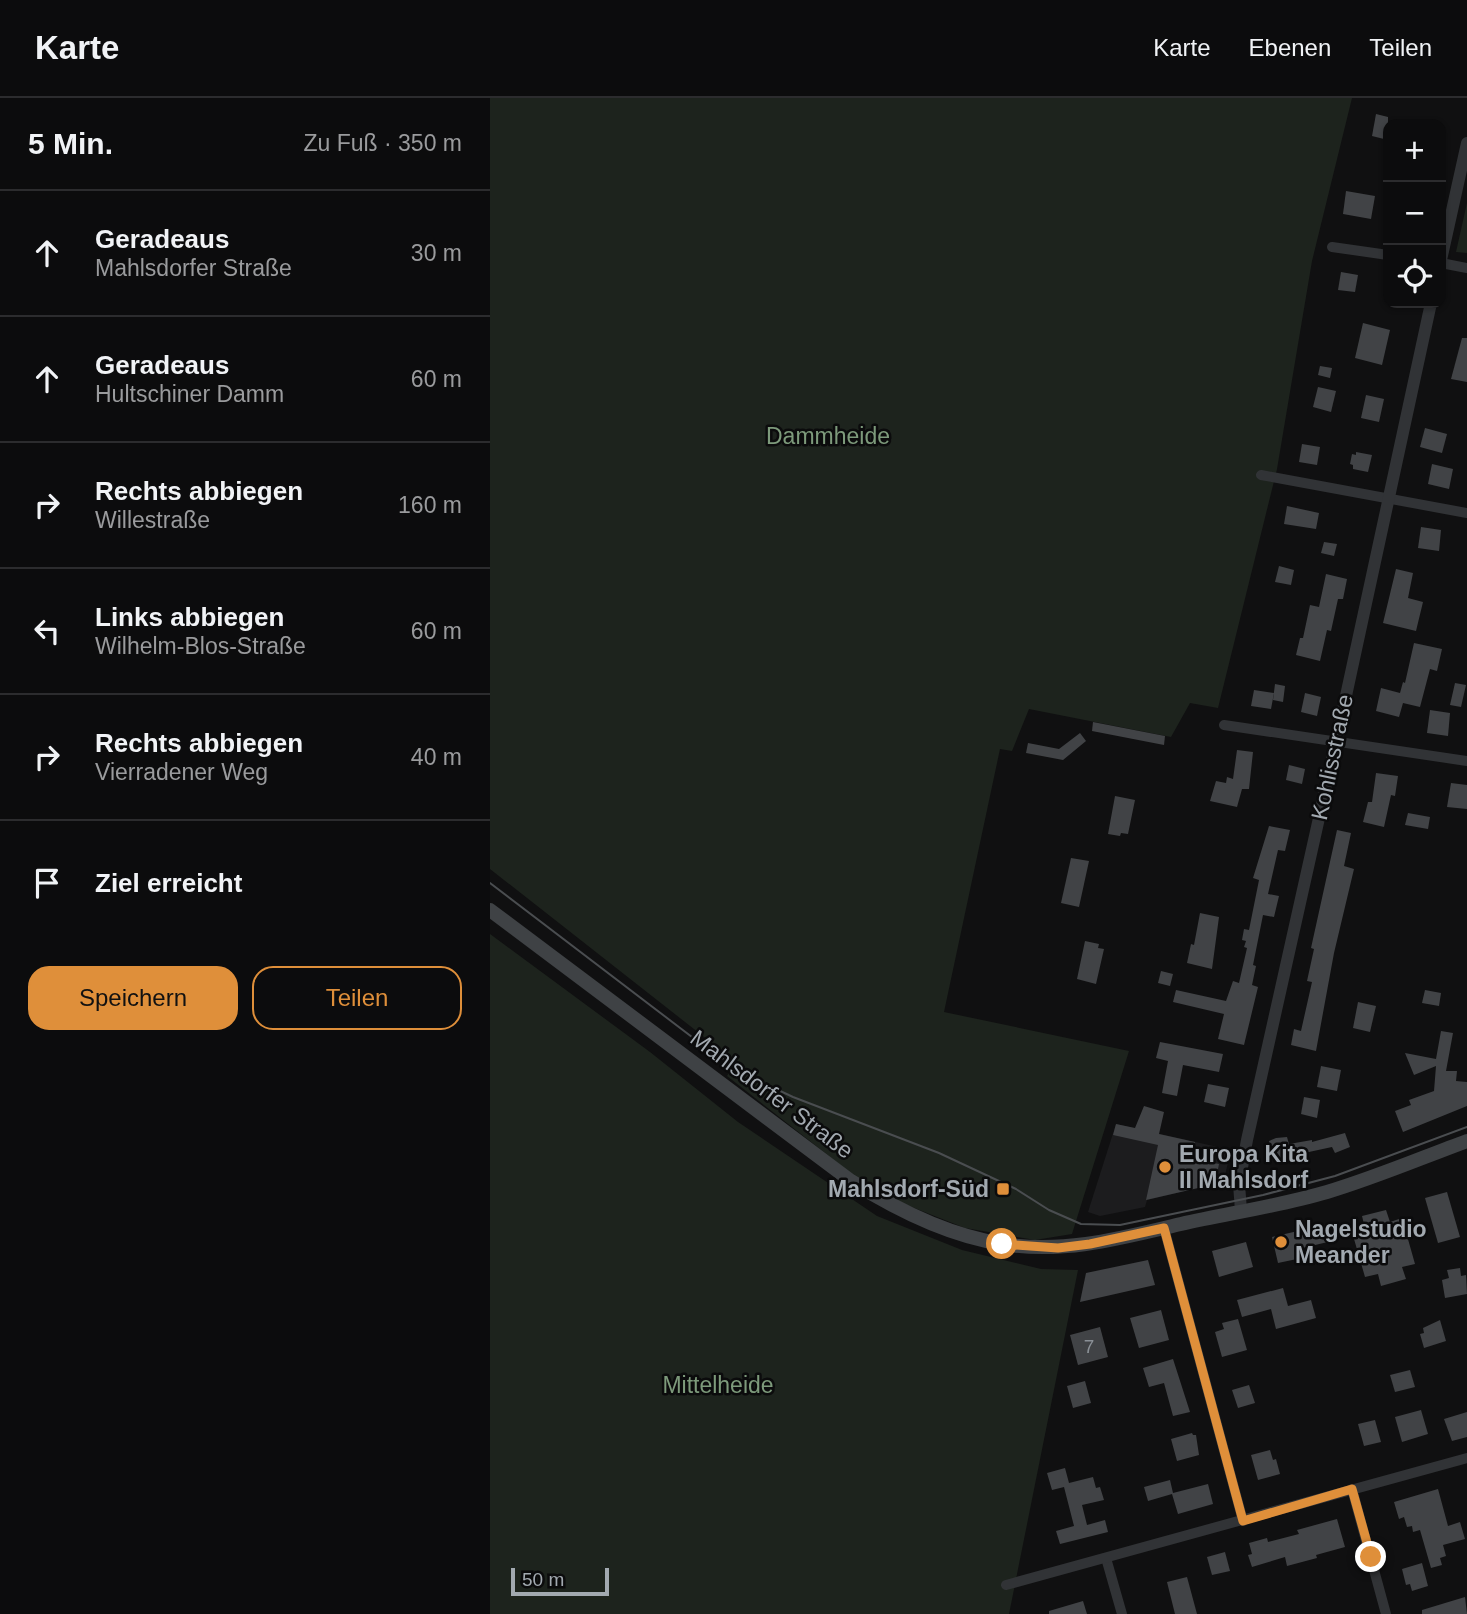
<!DOCTYPE html>
<html lang="de">
<meta charset="utf-8">
<style>
body{margin:0;font-family:Arial,sans-serif;background:#1a1a1b;color:#f1f3f6}
.controls{position:absolute;right:21px;top:21px;display:grid;overflow:hidden;border-radius:14px;box-shadow:0 2px 5px #0004}
.controls button{width:63px;height:63px;display:grid;place-items:center;padding:0;border:0;border-bottom:2px solid #2c2c2e;background:#0c0c0d;color:#f1f3f6;font:35px sans-serif}
.scale{position:absolute;left:21px;bottom:18px;width:98px;box-sizing:border-box;padding-left:7px;border:4px solid #a2a9b0;border-top:0;font-size:19px;line-height:24px;white-space:nowrap;color:#a2a9b0;-webkit-text-stroke:5px #0b0b0c;paint-order:stroke}
.stop{position:absolute;width:21px;height:21px;margin:-16px;border:5px solid #df8f3a;border-radius:50%;background:#fff}
.stop.end{background:#df8f3a;border-color:#fff;box-shadow:0 2px 7px #0008}
.list{margin:0;padding:0;list-style:none}
h2{display:flex;justify-content:space-between;align-items:center;height:91px;margin:0;padding:0 28px;font-size:30px}
h2 small{font-size:23px;font-weight:400;color:#9a9b9d}
.list li{display:grid;grid-template-columns:46px 1fr auto;gap:21px;align-items:center;box-sizing:border-box;height:126px;padding:0 28px;border-top:2px solid #2c2c2e}
.list b{display:block;font-size:26px;white-space:nowrap}
.list p{margin:0;font-size:23px;white-space:nowrap;color:#9a9b9d}
.list em{font-size:23px;font-style:normal;color:#9a9b9d}
.actions{display:flex;gap:14px;padding:21px 28px}
.actions a{flex:1;padding:16px 0;border:2px solid #df8f3a;border-radius:21px;text-align:center;font-size:24px;color:#df8f3a}
.actions .main{background:#df8f3a;color:#111}
.icon{flex:none;width:38px;height:38px;fill:none;stroke:currentColor;stroke-width:2;stroke-linecap:round;stroke-linejoin:round}
.map{position:relative;flex:none;width:977px;height:1516px;overflow:hidden}
header{display:flex;align-items:center;gap:42px;box-sizing:border-box;height:98px;padding:0 35px;background:#0c0c0d;border-bottom:2px solid #2c2c2e}
header strong{font-size:33px}
nav{display:flex;gap:38px;margin-inline-start:auto;font-size:24px}
main{display:flex}
aside{flex:1;background:#0c0c0d}
.map>svg:first-child{display:block}
.built{fill:#1c1c1e}
.green{fill:#1d231d}
.building{fill:#414346}
.lines{fill:none;stroke-linecap:round;stroke-linejoin:round}
.minor{stroke:#313336;stroke-width:10}
.tertiary{stroke:#313336;stroke-width:12}
.secondary{stroke:#3f4245;stroke-width:14}
.tram{stroke:#4a4d50;stroke-width:2}
.route{stroke:#df8f3a;stroke-width:9}
.poi-dot{fill:#df8f3a;stroke:#0b0b0c;stroke-width:2.5}
.labels{text-anchor:middle;dominant-baseline:central;stroke-width:5;stroke-linejoin:round;paint-order:stroke}
.number-label{font-size:19px;fill:#8a9096}
.park-label{font-size:23px;fill:#7d9a7b;stroke:#0b0b0c}
.street-label{font-size:23px;fill:#a2a9b0;stroke:#0b0b0c}
.poi-label{font-size:23px;font-weight:bold;fill:#a2a9b0;stroke:#0b0b0c;text-anchor:start}
</style>
<header>
<strong>Karte</strong>
<nav><a>Karte</a><a>Ebenen</a><a>Teilen</a></nav>
</header>
<main>
<aside>
<h2>5 Min.<small>Zu Fuß · 350 m</small></h2>
<ul class="list">
<li><svg class="icon" aria-label="ahead" viewBox="0 0 24 24"><path d="M12 20V5M6 11l6-6 6 6"/></svg><div><b>Geradeaus</b><p>Mahlsdorfer Straße</p></div><em>30 m</em></li>
<li><svg class="icon" aria-label="ahead" viewBox="0 0 24 24"><path d="M12 20V5M6 11l6-6 6 6"/></svg><div><b>Geradeaus</b><p>Hultschiner Damm</p></div><em>60 m</em></li>
<li><svg class="icon" aria-label="right" viewBox="0 0 24 24"><path d="M7 20v-9h11M14 6l5 5-5 5"/></svg><div><b>Rechts abbiegen</b><p>Willestraße</p></div><em>160 m</em></li>
<li><svg class="icon" aria-label="left" viewBox="0 0 24 24"><path d="M17 20v-9H6M10 6l-5 5 5 5"/></svg><div><b>Links abbiegen</b><p>Wilhelm-Blos-Straße</p></div><em>60 m</em></li>
<li><svg class="icon" aria-label="right" viewBox="0 0 24 24"><path d="M7 20v-9h11M14 6l5 5-5 5"/></svg><div><b>Rechts abbiegen</b><p>Vierradener Weg</p></div><em>40 m</em></li>
<li><svg class="icon" aria-label="arrive" viewBox="0 0 24 24"><path d="M6 21V4h12l-3 4 3 4H6"/></svg><div><b>Ziel erreicht</b></div></li>
</ul>
<div class="actions"><a class="main">Speichern</a><a>Teilen</a></div>
</aside>
<div class="map">
<svg width="977" height="1516" viewBox="0 0 977 1516">
<rect width="100%" height="100%" fill="#101011"/>
<path class="built" d="M626,1026L741,1052L732,1090L710,1086L708,1090L657,1102L655,1109L610,1118L598,1114Z"/>
<g class="green">
<path d="M0,0H862L822,163L787,371L728,610L700,605L681,639L539,611L522,653L510,651L454,914L639,953L582,1136L545,1142L475,1130L404,1102L367,1080L237,978L246,964L0,771Z"/>
<path d="M977,105V155L966,154Z"/>
<path d="M0,836L160,954L248,1024L387,1118L472,1152L551,1171L588,1172L519,1516H0Z"/>
</g>
<g class="building">
<path d="M886,16L898,19V42L882,38Z"/>
<path d="M856,93L885,98L881,121L853,116Z"/>
<path d="M851,174L868,177L865,194L848,192Z"/>
<path d="M873,225L900,232L892,267L865,260Z"/>
<path d="M972,240H977V284L961,281Z"/>
<path d="M830,268L842,270L840,280L828,277Z"/>
<path d="M828,289L846,293L841,314L823,309Z"/>
<path d="M876,297L894,301L889,324L871,320Z"/>
<path d="M935,330L957,336L952,355L930,349Z"/>
<path d="M812,346L830,349L827,367L809,364Z"/>
<path d="M866,354L882,357L878,374L863,371V367L860,366L862,356L866,357Z"/>
<path d="M942,366L963,371L959,391L938,386Z"/>
<path d="M797,408L829,415L826,431L794,426Z"/>
<path d="M931,429L951,432L949,453L928,450Z"/>
<path d="M834,444L847,446L844,458L831,455Z"/>
<path d="M789,468L804,472L801,487L785,484Z"/>
<path d="M906,471L923,475L918,500L933,504L926,533L893,525Z"/>
<path d="M836,476L857,481L853,501H848L841,533L837,532L830,563L806,557L810,540H813L820,507L829,509Z"/>
<path d="M924,545L952,551L947,573L940,571L930,609L913,605L909,619L886,613L891,590L910,595L913,584L915,585Z"/>
<path d="M965,585L976,587L971,609L960,607Z"/>
<path d="M785,586L795,588L793,604L783,602Z"/>
<path d="M764,592L784,595L781,611L761,608Z"/>
<path d="M815,595L831,599L827,618L811,614Z"/>
<path d="M940,612L960,615L958,638L937,635Z"/>
<path d="M603,624L675,638L674,647L602,633Z"/>
<path d="M590,635L596,643L573,662L536,655L538,645L569,651Z"/>
<path d="M747,652L763,654L759,691H752L747,709L720,703L726,683L736,685L737,679L743,681Z"/>
<path d="M799,667L815,671L812,686L796,682Z"/>
<path d="M886,675L908,678L905,698L901,697L894,729L873,724L878,704H882Z"/>
<path d="M961,685L977,687V711L957,709Z"/>
<path d="M625,698L645,702L638,736L631,735L630,738L618,736Z"/>
<path d="M918,715L940,719L938,731L915,727Z"/>
<path d="M779,728L800,732L795,753L788,752L778,796L789,798L784,819L773,817L763,867L766,868L762,887L768,889L754,947L728,941L734,916L683,904L686,892L736,903L743,883L749,885L757,850L754,849L756,843L752,842L754,831L759,832L769,782L763,780Z"/>
<path d="M847,732L861,735L854,768L864,771L844,855L826,953L801,947L804,931L811,933L822,884L817,883L824,851L821,850Z"/>
<path d="M581,760L599,763L589,809L571,805Z"/>
<path d="M710,815L729,819L722,871L697,865L701,846L704,847Z"/>
<path d="M595,843L609,846L608,850L614,851L606,886L587,881Z"/>
<path d="M671,873L683,876L680,888L668,885Z"/>
<path d="M935,892L951,895L949,908L932,905Z"/>
<path d="M868,904L886,908L880,934L863,930Z"/>
<path d="M951,933L963,935L956,973H967L966,983L977,984V1008L913,1034L905,1013L921,1007L919,1002L944,993L946,968L924,977L915,955L946,961Z"/>
<path d="M670,944L733,956L729,974L693,967L687,998L672,995L678,963L666,960Z"/>
<path d="M831,968L851,972L847,993L827,989Z"/>
<path d="M718,986L739,990L735,1009L714,1004Z"/>
<path d="M814,999L830,1002L827,1020L811,1016Z"/>
<path d="M654,1008L674,1014L669,1036L705,1044L703,1061L729,1066L725,1086L721,1088L710,1085L708,1090L656,1102L668,1047L623,1037L626,1026L645,1030Z"/>
<path d="M855,1035L860,1049L845,1055L842,1049L782,1062L778,1058L780,1048L779,1043L786,1040L797,1039L799,1046L822,1042V1044Z"/>
<path d="M957,1094L970,1139L948,1145L935,1100Z"/>
<path d="M896,1112L900,1124L912,1120L925,1166L912,1169L916,1181L891,1188L888,1176L875,1179L862,1134L875,1130L872,1118Z"/>
<path d="M838,1126L842,1143L804,1152L807,1161L788,1165L782,1139Z"/>
<path d="M756,1144L763,1169L729,1179L722,1153Z"/>
<path d="M658,1162L665,1187L590,1204L596,1175Z"/>
<path d="M970,1170L971,1178L976,1177L977,1196L955,1200L952,1182L959,1180L957,1172Z"/>
<path d="M793,1190L798,1208L821,1202L826,1220L786,1231L781,1211L752,1219L747,1202Z"/>
<path d="M671,1212L679,1242L649,1250L640,1220Z"/>
<path d="M748,1221L757,1252L732,1259L725,1234L734,1231L732,1225Z"/>
<path d="M950,1222L956,1243L934,1250L930,1236L934,1235L933,1230Z"/>
<path d="M610,1229L618,1259L588,1267L580,1237Z"/>
<path d="M683,1261L700,1314L683,1318L674,1285L659,1289L653,1270Z"/>
<path d="M920,1272L925,1289L905,1294L900,1277Z"/>
<path d="M595,1283L601,1305L583,1310L577,1288Z"/>
<path d="M759,1287L765,1305L748,1310L742,1292Z"/>
<path d="M931,1312L938,1336L912,1344L905,1319Z"/>
<path d="M977,1314V1339L962,1343L954,1321Z"/>
<path d="M885,1322L891,1344L874,1348L868,1326Z"/>
<path d="M702,1335L703,1337H706L709,1357L687,1363L681,1341Z"/>
<path d="M780,1352L783,1362L786,1361L790,1376L768,1382L761,1357Z"/>
<path d="M575,1370L579,1385L603,1379L606,1390L610,1389L614,1402L592,1407L597,1427L615,1422L618,1434L570,1446L566,1433L584,1428L574,1389L562,1392L557,1375Z"/>
<path d="M680,1382L683,1395L718,1386L723,1406L688,1416L682,1396L658,1403L654,1389Z"/>
<path d="M948,1391L958,1428L970,1424L975,1441L953,1447L956,1458L950,1460L952,1467L941,1470L930,1432L923,1434L922,1428L917,1429L914,1419L909,1421L904,1404Z"/>
<path d="M847,1421L855,1449L826,1457L827,1460L797,1468L795,1459L762,1469L758,1457L762,1456L759,1445L777,1440L778,1444L809,1436L807,1432Z"/>
<path d="M735,1454L740,1473L722,1477L717,1459Z"/>
<path d="M932,1465L938,1488L922,1493L920,1486L916,1487L912,1471Z"/>
<path d="M697,1479L707,1516H685L677,1484Z"/>
<path d="M975,1499L977,1516H932V1512Z"/>
<path d="M593,1503L597,1516H559V1513Z"/>
</g>
<g class="lines">
<g class="minor">
<path d="M842,149L898,157"/>
<path d="M951,165L977,170"/>
<path d="M771,377L977,415"/>
<path d="M734,627L977,663"/>
<path d="M674,1130L753,1423"/>
<path d="M862,1391L896,1516"/>
<path d="M616,1460L632,1516"/>
<path d="M516,1487L977,1360"/>
</g>
<g class="tertiary">
<path d="M951,162L977,45"/>
<path d="M751,1113L749,1086L757,1042L846,644L941,205"/>
</g>
<path class="secondary" d="M0,812L361,1083C407,1112 459,1138 513,1146C574,1156 632,1140 691,1126C740,1115 789,1108 837,1094C884,1080 931,1060 977,1043"/>
<path class="tram" d="M0,785L219,952L265,981L303,999L449,1055L526,1091L559,1112L591,1126L630,1127L773,1097L845,1078L977,1029"/>
</g>
<g class="lines">
<path class="route" d="M512,1146L568,1150L600,1146L674,1130L753,1423L862,1391L881,1459"/>
</g>
<g class="poi-dot">
<circle cx="675" cy="1069" r="7"/>
<rect x="506" y="1084" width="14" height="14" rx="3.5"/>
<circle cx="791" cy="1144" r="7"/>
</g>
<g class="labels">
<g class="number-label">
<text x="599" y="1248">7</text>
</g>
<g class="park-label">
<text x="338" y="338">Dammheide</text>
<text x="228" y="1287">Mittelheide</text>
</g>
<g class="street-label">
<text transform="translate(842 659) rotate(-78)">Kohlisstraße</text>
<text transform="translate(282 996) rotate(37)">Mahlsdorfer Straße</text>
</g>
<g class="poi-label">
<text x="689" y="1056">Europa Kita<tspan x="689" dy="26">II Mahlsdorf</tspan></text>
<text x="499" y="1091" text-anchor="end">Mahlsdorf-Süd</text>
<text x="805" y="1131">Nagelstudio<tspan x="805" dy="26">Meander</tspan></text>
</g>
</g>
</svg>
<div class="controls">
<button>+</button>
<button>−</button>
<button><svg class="icon" aria-label="locate" viewBox="0 0 24 24"><circle cx="12" cy="12" r="6"/><path d="M12 2v4M12 18v4M2 12h4M18 12h4"/></svg></button>
</div>
<div class="scale">50 m</div>
<div class="stop" style="left:512px;top:1146px"></div>
<div class="stop end" style="left:881px;top:1459px"></div>
</div>
</main>
